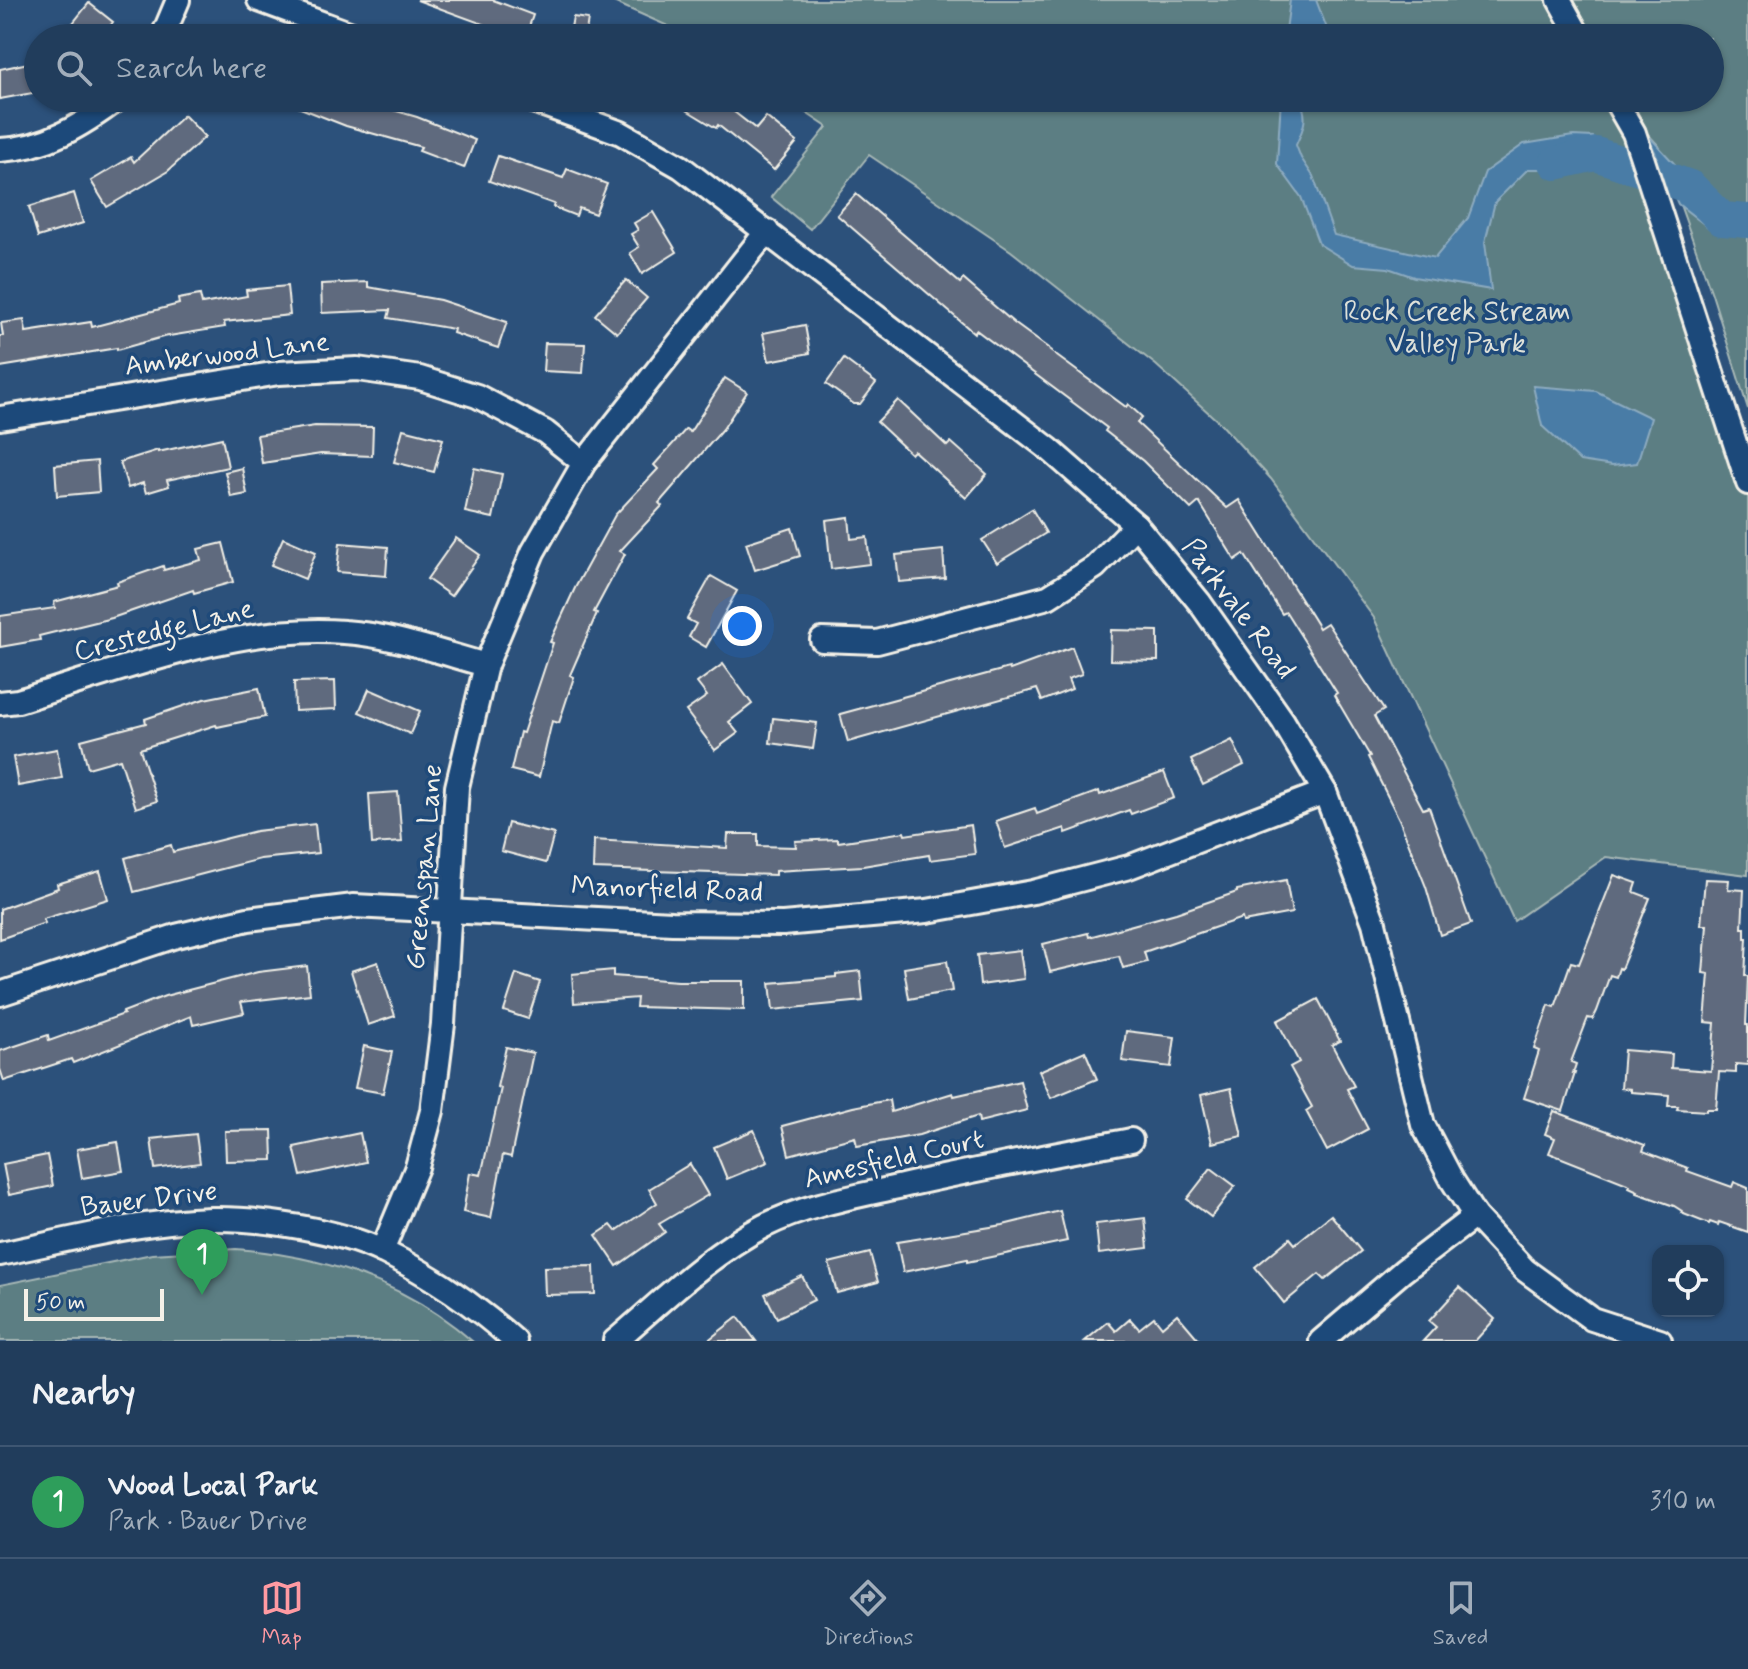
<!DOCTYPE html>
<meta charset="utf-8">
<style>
body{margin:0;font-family:Mynerve,sans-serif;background:#294462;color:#f1f3f6}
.controls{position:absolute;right:24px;bottom:24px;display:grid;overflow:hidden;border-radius:16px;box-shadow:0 2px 6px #0004}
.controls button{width:72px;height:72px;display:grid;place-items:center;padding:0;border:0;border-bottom:2px solid #3e5672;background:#213d5c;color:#f1f3f6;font:40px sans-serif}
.scale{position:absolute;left:24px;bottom:20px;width:140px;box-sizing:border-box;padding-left:8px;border:4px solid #f4f1e8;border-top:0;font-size:22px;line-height:28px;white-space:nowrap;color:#f4f1e8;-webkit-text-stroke:6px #1f4a7a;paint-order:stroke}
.you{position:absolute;left:742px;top:626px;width:28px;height:28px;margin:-20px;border:6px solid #fff;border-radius:50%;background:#1a73e8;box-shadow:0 0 0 12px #1a73e833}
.badge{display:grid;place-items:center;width:52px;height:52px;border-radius:50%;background:#ff9aa2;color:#fff;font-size:26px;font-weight:700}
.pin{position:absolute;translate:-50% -66px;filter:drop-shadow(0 2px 4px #0008)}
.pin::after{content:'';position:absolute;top:42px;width:28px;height:24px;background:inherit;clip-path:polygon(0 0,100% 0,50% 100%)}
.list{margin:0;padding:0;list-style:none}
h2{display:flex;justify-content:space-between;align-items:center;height:104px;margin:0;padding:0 32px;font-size:34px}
h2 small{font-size:26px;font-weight:400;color:#a2aebb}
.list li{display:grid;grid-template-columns:52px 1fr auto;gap:24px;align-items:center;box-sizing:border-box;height:112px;padding:0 32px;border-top:2px solid #3e5672}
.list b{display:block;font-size:30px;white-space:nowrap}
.list p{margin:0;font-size:26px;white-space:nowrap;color:#a2aebb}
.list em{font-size:26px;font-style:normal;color:#a2aebb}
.icon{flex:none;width:44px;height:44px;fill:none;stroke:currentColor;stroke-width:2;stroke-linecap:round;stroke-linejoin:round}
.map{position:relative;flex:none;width:1748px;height:1341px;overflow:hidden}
.search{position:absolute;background:#213d5c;box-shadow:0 2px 6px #0004;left:24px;right:24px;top:24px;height:88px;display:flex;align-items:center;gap:20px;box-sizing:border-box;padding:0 28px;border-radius:44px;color:#a2aebb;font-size:30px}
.sheet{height:216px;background:#213d5c}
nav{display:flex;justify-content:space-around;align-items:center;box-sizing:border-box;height:112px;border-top:2px solid #3e5672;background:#213d5c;font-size:22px;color:#a2aebb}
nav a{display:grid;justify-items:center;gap:4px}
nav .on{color:#ff9aa2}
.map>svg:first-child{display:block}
.green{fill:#5b7e83;stroke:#a8b8b6;stroke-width:2}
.water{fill:#487ca6;stroke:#8dabc0;stroke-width:2}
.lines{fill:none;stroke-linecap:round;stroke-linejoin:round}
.river{stroke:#487ca6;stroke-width:34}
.building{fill:#5f6b7e;stroke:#f4f1e8;stroke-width:2}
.minor-casing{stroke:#f4f1e8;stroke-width:28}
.minor{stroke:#1f4a7a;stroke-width:22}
.labels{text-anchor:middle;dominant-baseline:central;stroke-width:7;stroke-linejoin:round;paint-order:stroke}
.park-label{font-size:28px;fill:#dde0d9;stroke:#1f4a7a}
.street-label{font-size:28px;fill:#f4f1e8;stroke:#1f4a7a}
</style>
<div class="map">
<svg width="1748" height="1341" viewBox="0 0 1748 1341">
<rect width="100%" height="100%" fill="#2c517b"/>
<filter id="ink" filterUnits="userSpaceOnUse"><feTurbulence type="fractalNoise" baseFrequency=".0125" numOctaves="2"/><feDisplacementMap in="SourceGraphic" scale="16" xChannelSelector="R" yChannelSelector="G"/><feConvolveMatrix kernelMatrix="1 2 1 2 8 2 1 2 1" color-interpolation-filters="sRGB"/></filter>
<g filter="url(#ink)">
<g class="green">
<path d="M609,0H1551L1572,38H695Z"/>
<path d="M1572,0H1748V409L1712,294L1659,146L1647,133L1631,98H1710V38H1595Z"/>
<path d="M784,98H1604L1644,171L1674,255L1748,496V875L1606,857L1514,921L1374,618L1271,479L1221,424L1156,365L1011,251L869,155L810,229L771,197L827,127Z"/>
<path d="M236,1249C323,1256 405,1282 472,1341H0V1285L152,1254Z"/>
</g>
<g class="water">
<path d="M1290,0H1316L1326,26L1324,38H1285Z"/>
<path d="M1281,98H1299C1309,117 1304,127 1296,145L1301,158L1313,176L1334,235L1435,258L1468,218L1485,172L1524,144L1573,136L1593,137L1604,169H1528L1495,202L1485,242L1491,290L1414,277L1388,268L1353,265L1319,244L1301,197L1277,164Z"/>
<path d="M1647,134L1683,173L1735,213L1748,209V237L1713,231L1678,204Z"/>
<path d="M1533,386L1596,391L1651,418L1637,463L1612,466L1580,461L1542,426Z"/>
</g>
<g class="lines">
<path class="river" d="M1556,163L1596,154L1690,187L1722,219L1748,221"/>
</g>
<g class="building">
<path d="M417,0H493L533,15L525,38H521Z"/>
<path d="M89,3L113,22L101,38H61Z"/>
<path d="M573,17L588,19L585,38H569Z"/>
<path d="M33,62L38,92L0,99V69Z"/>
<path d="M275,98H352L417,117L475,140L464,168L419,151L421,147L346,126Z"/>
<path d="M667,98H723L731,103L729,108L756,129L766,117L797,142L774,170L718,125L716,128Z"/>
<path d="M184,115L205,137L168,171L107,207L91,181L131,157L134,162Z"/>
<path d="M498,156L563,178L567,169L607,184L595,214L579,208L576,216L553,207L554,204L489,181Z"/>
<path d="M74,193L83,223L38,237L29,207Z"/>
<path d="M856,194L960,283L963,279L1014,323L1051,350L1050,351L1126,407L1128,404L1142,417L1137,423L1227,508L1239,500L1319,628L1327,623L1384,710L1374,716L1423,809L1429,807L1471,924L1440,935L1426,887L1399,819L1368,757L1370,756L1334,695L1337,693L1286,612L1282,614L1244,554L1235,560L1199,502L1191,509L1143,461L1105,431L1107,428L976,330L974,333L837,215Z"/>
<path d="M653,212L677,252L642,274L630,253L639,247L631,234L638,230L634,223Z"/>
<path d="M626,280L647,298L617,333L595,315Z"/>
<path d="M368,282V287L440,300L507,322L498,348L453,333L454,329L388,318L390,310L322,313L321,284Z"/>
<path d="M287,286L290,315L224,322L225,327L163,337L117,350V348L0,367V336H3L1,323L24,320L26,332L91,322L92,327L179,304L178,299L200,295L202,304L247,296L246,290Z"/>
<path d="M805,325L810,353L769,361L763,333Z"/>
<path d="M545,343L585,344L583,373L543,371Z"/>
<path d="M844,359L876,383L860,404H854L826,384Z"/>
<path d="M725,378L747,392L723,429L659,503L662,506L620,551L625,554L594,612L597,613L570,675L574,677L559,723L552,721L539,777L511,770L520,732L523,733L553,643L550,642L575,588L615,515L658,469L654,465L686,429L690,432Z"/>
<path d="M898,400L947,446L951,442L987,474L966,498L914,451L911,454L877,422Z"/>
<path d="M315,426L373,427L372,456L321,454L262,463L257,435Z"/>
<path d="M403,429L443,439L434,472L394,462Z"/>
<path d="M222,438L228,467L167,480L169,486L146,493L143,483L128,488L120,462L158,450V452Z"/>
<path d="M97,461L99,492L57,496L55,465Z"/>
<path d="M242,468L247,494L231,497L225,472Z"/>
<path d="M474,468L502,474L493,518L465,512Z"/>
<path d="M1032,509L1046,533L997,563L982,540Z"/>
<path d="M849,517L851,539L867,537L870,564L831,569L826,520Z"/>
<path d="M792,528L800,556L755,570L746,543Z"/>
<path d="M283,538L316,552L305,579L271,565Z"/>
<path d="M456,538L480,555L451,596L427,579Z"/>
<path d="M223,543L233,582L194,593L193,590L112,618L39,636L40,640L0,647V616L55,608L54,602L118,585L117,582L163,566L164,570L201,560L198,549Z"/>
<path d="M340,543L388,547L386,576L337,572Z"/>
<path d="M943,550L945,578L899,582L896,555Z"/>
<path d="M711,576L737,591L706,647L689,637L696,624L687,619Z"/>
<path d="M1111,630L1158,631V661L1110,660Z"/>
<path d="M1072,647L1082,674L1068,679L1072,689L1042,701L1037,689L848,742L840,714L1009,668L1010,670Z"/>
<path d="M723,664L752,704L729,722L738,733L715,750L686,711L707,696L697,683Z"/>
<path d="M335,681L336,709L295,711L294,682Z"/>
<path d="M259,688L265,717L217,727L216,725L140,749L157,801L136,808L120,759L88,768L81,740L146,723L145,719L204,699Z"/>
<path d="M369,689L420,711L410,734L359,712Z"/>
<path d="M773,718L817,723L813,749L770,743Z"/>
<path d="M1232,740L1244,765L1203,785L1191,760Z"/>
<path d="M57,749L62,778L18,786L13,757Z"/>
<path d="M1164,772L1174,798L1131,814L1129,810L1066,833L1065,828L1005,848L996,821L1035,808L1037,814L1099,791L1100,795Z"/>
<path d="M398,792L402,842L372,844L369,794Z"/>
<path d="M508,823L554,834L546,863L501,851Z"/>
<path d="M315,824L318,853L260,859L134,892L125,858L171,845L173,852L256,831Z"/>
<path d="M971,825L975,854L930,860L929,855L863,866L775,871V875L593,869L594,840L727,848L728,834H758V846L796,847L795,841L838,839V842L904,832L905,835Z"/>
<path d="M100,871L108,899L43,919L45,923L0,939V909L58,888L57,884Z"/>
<path d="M1614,875L1637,883L1634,892L1650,898L1621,969L1619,968L1616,977L1610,975L1597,1011L1593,1019L1588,1018L1571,1062L1576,1064L1573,1073H1575L1563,1111L1524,1098L1539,1051L1534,1049L1549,1005L1555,1007L1571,962L1579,964Z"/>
<path d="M1705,879L1729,880L1728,889L1744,890L1742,928H1745V938H1747L1745,976H1748L1746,1025H1748V1065L1736,1064V1073L1719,1072L1716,1109H1706V1111L1677,1109L1678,1106H1668L1669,1095L1631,1092V1089L1621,1088L1624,1050L1672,1054L1671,1068L1711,1071L1715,1023L1705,1022L1709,974L1703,973L1707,925H1701Z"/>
<path d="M1286,880L1292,913L1243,922L1242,918L1144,952L1147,962L1123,968L1119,956L1050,972L1043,944L1088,933L1089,937L1176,913L1237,892V890Z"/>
<path d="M1020,950L1024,979L980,985L977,955Z"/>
<path d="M947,961L952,991L909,999L904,968Z"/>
<path d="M378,962L395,1016L368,1025L351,971Z"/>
<path d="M307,966L310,994L241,1002L244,1013L193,1025L191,1016L73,1063L71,1059L4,1081L0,1069V1051L48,1035L49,1041L124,1014L123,1012L165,996L258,972Z"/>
<path d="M613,970V976L678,981H744V1010L636,1007L637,998L574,1003L572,974Z"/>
<path d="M860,971L863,1001L773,1010L770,983L836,977V974Z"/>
<path d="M516,974L540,982L528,1019L504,1011Z"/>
<path d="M1318,999L1340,1041L1332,1045L1354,1086L1347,1089L1368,1129L1327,1151L1306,1111L1312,1107L1290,1067L1299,1062L1277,1021Z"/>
<path d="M1126,1031L1175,1037L1171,1067L1122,1061Z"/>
<path d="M364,1046L392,1052L383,1093L355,1088Z"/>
<path d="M506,1047L533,1053L511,1157L503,1155L491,1218L463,1212L470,1173L481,1175L501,1088L497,1087Z"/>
<path d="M1085,1051L1097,1079L1051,1098L1039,1071Z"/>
<path d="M1020,1081L1027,1110L979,1122L978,1116L919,1135L857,1146L855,1137L789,1155L782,1126L853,1107L889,1100L891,1112L953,1093L954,1096Z"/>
<path d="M1231,1088L1242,1136L1212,1143L1201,1095Z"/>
<path d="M1554,1111L1645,1145L1643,1151L1688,1168L1687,1171L1732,1187L1734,1182L1748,1188V1232L1719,1222L1718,1225L1710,1222L1709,1224L1681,1213L1682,1211L1674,1206L1637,1193L1638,1191L1629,1187L1630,1185L1549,1153L1555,1138L1545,1134Z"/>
<path d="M272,1130L273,1160L226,1161L225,1131Z"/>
<path d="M754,1130L768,1162L727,1179L714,1147Z"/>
<path d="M360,1133L366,1162L301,1176L294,1147Z"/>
<path d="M196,1134L200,1163L155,1169L151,1139Z"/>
<path d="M118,1142L123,1171L82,1178L77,1149Z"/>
<path d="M47,1155L53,1186L9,1195L3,1164Z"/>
<path d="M690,1164L708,1195L659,1224L665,1232L617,1266L596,1235L611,1225L616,1231L657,1203L649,1189Z"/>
<path d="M1211,1168L1235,1186L1211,1217L1187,1199Z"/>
<path d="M1060,1211L1067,1241L967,1262V1259L903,1272L897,1242L1003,1225Z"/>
<path d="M1331,1215L1361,1251L1325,1280L1319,1274L1284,1303L1255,1267L1290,1238L1295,1244Z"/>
<path d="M1145,1218L1148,1248L1099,1254L1096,1224Z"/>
<path d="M870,1253L878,1282L837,1293L829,1263Z"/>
<path d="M594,1266L595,1294L545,1295L544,1267Z"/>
<path d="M802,1276L814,1300L777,1318L765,1294Z"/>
<path d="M1460,1287L1495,1319L1475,1341H1423L1436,1327L1429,1321Z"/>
<path d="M1177,1314L1200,1341H1085L1108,1322L1116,1331L1130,1319L1139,1329L1154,1317L1162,1327Z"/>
<path d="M738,1317L756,1341H707Z"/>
</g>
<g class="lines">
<g class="minor-casing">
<g id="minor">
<path d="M259,0L362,38"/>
<path d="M1559,0L1580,38"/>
<path d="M162,38L178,0"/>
<path d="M525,98L621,133L681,167L1049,449L1136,525L1200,603L1283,721L1325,792L1374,923L1423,1125L1452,1180L1475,1216L1525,1270L1592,1319L1660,1341"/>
<path d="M1614,98L1634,133L1748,483"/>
<path d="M0,150C46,148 83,125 119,98"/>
<path d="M0,418L279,373L357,369L420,378L477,396L545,432L584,463"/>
<path d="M822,640L877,642L1048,597L1095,567L1136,525"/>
<path d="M0,703L18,701C118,671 239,623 344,632C392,635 439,652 486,665"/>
<path d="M0,994L176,936L248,919L354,906L672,923L783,924L927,911L1033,892L1129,867L1325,792"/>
<path d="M382,1251L417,1167L432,1111L443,1024L457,787L486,665L533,552L584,463L767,231"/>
<path d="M0,1254C69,1240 140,1221 211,1219C260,1218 339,1230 384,1252C431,1275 476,1306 515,1341"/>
<path d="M615,1341C662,1301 708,1255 764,1226C806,1205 853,1197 898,1187C976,1169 1054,1155 1131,1140"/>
<path d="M1321,1341L1403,1271L1475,1216"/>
</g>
</g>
<use href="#minor" class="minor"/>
</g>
</g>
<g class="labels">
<g class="park-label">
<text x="1457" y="312">Rock Creek Stream<tspan x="1457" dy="32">Valley Park</tspan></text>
</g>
<g class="street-label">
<text transform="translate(227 355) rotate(-7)">Amberwood Lane</text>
<text transform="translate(1238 609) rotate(53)">Parkvale Road</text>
<text transform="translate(164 631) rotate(-14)">Crestedge Lane</text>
<text transform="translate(425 867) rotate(-85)">Greenspan Lane</text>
<text transform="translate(667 890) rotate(2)">Manorfield Road</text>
<text transform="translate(894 1160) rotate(-13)">Amesfield Court</text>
<text transform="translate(149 1200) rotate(-7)">Bauer Drive</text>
</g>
</g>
</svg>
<div class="controls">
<button><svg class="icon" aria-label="locate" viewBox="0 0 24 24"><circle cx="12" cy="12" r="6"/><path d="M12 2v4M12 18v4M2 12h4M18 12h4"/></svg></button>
</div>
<div class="scale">50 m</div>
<div class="you"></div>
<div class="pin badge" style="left:202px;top:1295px;background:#2e9e5b">1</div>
<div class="search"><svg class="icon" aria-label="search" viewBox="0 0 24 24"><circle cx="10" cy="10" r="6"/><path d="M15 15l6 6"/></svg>Search here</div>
</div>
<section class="sheet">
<h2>Nearby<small></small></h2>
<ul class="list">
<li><span class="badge" style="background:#2e9e5b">1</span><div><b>Wood Local Park</b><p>Park · Bauer Drive</p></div><em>310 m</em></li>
</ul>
</section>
<nav>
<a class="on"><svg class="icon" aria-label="map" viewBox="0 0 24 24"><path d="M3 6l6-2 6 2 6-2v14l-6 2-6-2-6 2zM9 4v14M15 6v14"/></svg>Map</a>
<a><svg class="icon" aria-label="directions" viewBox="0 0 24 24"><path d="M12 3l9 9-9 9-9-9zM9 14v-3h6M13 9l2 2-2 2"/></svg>Directions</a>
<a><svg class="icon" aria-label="saved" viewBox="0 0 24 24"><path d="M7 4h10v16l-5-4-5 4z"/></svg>Saved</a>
</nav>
